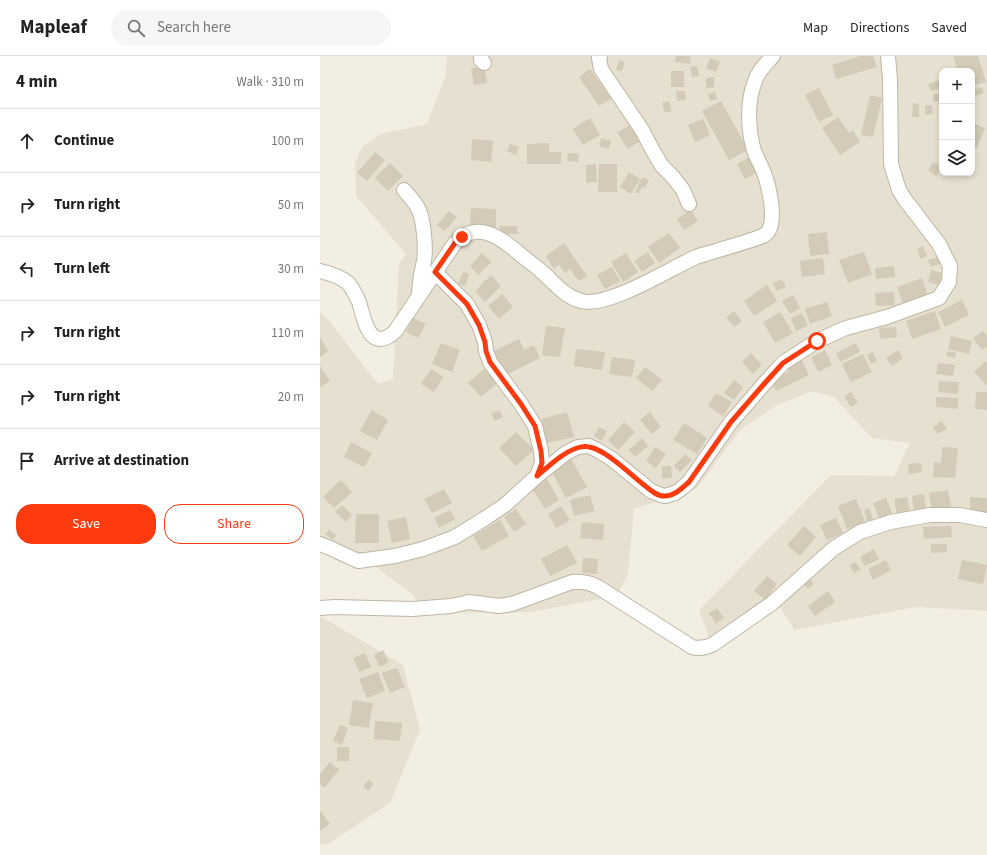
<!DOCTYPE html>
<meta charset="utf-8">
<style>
body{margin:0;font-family:"Source Sans 3",sans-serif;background:#f6f6f6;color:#222}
.controls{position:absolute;right:12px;top:12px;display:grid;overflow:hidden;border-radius:8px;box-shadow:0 2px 6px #0003}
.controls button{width:36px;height:36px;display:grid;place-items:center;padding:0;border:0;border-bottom:1px solid #e0e0e0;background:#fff;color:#222;font:20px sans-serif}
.stop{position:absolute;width:12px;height:12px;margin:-9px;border:3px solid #fd3b0e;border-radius:50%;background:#fff}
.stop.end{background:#fd3b0e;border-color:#fff;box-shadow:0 1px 4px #0008}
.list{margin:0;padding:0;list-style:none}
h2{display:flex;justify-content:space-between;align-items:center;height:52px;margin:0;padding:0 16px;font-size:17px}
h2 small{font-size:13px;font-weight:400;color:#767676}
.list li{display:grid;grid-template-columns:26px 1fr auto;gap:12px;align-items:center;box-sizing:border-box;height:64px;padding:0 16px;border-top:1px solid #e0e0e0}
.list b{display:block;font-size:15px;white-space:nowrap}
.list em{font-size:13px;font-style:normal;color:#767676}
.actions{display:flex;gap:8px;padding:12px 16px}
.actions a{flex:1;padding:9px 0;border:1px solid #fd3b0e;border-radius:16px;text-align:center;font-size:14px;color:#fd3b0e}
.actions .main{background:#fd3b0e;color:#fff}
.icon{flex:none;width:22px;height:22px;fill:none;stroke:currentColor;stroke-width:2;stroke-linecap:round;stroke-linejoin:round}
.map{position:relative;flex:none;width:667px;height:799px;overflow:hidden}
header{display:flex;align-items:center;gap:24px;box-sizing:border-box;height:56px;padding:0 20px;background:#fff;border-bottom:1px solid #e0e0e0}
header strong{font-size:19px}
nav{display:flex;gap:22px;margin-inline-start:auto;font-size:14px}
.search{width:280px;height:36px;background:#f6f6f6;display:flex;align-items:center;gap:10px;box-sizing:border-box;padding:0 14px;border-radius:22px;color:#767676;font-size:15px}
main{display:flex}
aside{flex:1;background:#fff}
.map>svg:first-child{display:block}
.residential{fill:#e6e0d0;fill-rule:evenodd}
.building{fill:#d3cab8}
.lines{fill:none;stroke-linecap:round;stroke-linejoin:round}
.minor-casing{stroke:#bdb6a5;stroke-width:16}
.minor{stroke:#fff;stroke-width:14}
.route{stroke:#fd3b0e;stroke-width:5}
</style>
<header>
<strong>Mapleaf</strong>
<div class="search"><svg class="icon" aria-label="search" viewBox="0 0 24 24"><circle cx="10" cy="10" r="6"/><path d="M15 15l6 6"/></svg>Search here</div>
<nav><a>Map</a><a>Directions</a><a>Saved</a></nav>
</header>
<main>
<aside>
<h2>4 min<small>Walk · 310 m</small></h2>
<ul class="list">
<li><svg class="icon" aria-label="ahead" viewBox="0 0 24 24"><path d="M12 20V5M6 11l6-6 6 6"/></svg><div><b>Continue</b></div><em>100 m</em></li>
<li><svg class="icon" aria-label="right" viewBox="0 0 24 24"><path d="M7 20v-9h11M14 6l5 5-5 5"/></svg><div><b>Turn right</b></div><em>50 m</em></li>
<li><svg class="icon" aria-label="left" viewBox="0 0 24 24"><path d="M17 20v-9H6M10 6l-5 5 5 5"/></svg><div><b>Turn left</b></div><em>30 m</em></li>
<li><svg class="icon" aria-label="right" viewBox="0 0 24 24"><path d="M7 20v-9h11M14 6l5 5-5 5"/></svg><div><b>Turn right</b></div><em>110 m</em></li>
<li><svg class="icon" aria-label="right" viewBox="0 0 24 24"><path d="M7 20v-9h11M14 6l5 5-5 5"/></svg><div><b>Turn right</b></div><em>20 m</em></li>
<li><svg class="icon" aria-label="arrive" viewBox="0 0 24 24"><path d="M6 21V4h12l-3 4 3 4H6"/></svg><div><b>Arrive at destination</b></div></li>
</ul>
<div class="actions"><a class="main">Save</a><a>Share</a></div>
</aside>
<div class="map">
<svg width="667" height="799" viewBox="0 0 667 799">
<rect width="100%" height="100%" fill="#f2eee2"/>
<g class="residential">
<path d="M127,0H667V555L596,551L474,574L460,551L390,584L379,554L511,419L574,420L590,387L552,382L514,341L493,335L457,349L420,374L377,432L314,453L308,518L297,540L211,556L104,557L92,538L41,500L0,482V256L6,261L58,328L73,323L79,208L86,198L36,140L35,107L43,90L61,78L107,68L126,19ZM622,15H652V117H622Z"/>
<path d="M0,560L83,609L100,674L70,747L8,788L0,789Z"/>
</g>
<g class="building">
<path d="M356,0H371L370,8L355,6Z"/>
<path d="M540,0H553L557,11L516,23L512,9Z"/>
<path d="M633,0H658L666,26L652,30V15H638Z"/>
<path d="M390,2L400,6L396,16L386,12Z"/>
<path d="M299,4L305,6L302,15L296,14Z"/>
<path d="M164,10L167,27L154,29L151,12Z"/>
<path d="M377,10L379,20L372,21L370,11Z"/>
<path d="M270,13L291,43L279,50L259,21Z"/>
<rect x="351" y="15" width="13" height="16"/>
<path d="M394,21V31L386,32V22Z"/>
<path d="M620,24L622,32L610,35L608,28Z"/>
<path d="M662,31L664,37L653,41L652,34Z"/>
<path d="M499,32L513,59L499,66L485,39Z"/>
<path d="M356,35H365L366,44L357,45Z"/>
<path d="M395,36L397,43L390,45L388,38Z"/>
<path d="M622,37V45L613,46V38Z"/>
<path d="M550,39L562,42L553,81L541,79Z"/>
<path d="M349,45L352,55L345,57L342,47Z"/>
<path d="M401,45L428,94L409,104L382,55Z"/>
<path d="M593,47L599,48V61H592Z"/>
<path d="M605,49H612L613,58L605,59Z"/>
<path d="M518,61L529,77L533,75L540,86L520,99L502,72Z"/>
<path d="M270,62L280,79L263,89L253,73Z"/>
<path d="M383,63L390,79L375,86L368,69Z"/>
<path d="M313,67L323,83L308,93L297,77Z"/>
<path d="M653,67L665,72L657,92L652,90V70Z"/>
<path d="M281,82L291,85L289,93L279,90Z"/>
<path d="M152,83L173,85L171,106L151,104Z"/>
<path d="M229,87V96H241V108H207V88Z"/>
<path d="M190,88L199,91L196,99L187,95Z"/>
<path d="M55,96L65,104L47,125L37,117Z"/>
<path d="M248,97L259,98L258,106L247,105Z"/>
<path d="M430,101L438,116L425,123L417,108Z"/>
<path d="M613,106L622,112L616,120L608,114Z"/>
<path d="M70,107L83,120L68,135L55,122Z"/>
<path d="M276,108L277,126L266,127V109Z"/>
<path d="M279,108H297V136H278Z"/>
<path d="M309,116L320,123L311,138L300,131Z"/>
<path d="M322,121L329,124L325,132L322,131L318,138L315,136Z"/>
<path d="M151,152L176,153V172L150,171Z"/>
<path d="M371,154L378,165L364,174L357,163Z"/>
<path d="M129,155L137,161L125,175L117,169Z"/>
<path d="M179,170H197L198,178H180Z"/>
<path d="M507,176L509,198L490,200L488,178Z"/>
<path d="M349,177L360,192L339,207L328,191Z"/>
<path d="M244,187L267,220L259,225L250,213L245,217L239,209L234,213L226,200Z"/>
<path d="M603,190L607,200L601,203L597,193Z"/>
<path d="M328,196L335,207L322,216L314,205Z"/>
<path d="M544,196L552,218L528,227L519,204Z"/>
<path d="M162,197L171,206L158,219L150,210Z"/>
<path d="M306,197L318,216L303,226L291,206Z"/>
<path d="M618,201L620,208L611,211L608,204Z"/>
<path d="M503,202L505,218L482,221L480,205Z"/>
<path d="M574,210L575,221L556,223L555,212Z"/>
<path d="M292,211L300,225L285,233L277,219Z"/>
<path d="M611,214L622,217L619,229L608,226Z"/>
<path d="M143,216L149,218L145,230L138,228Z"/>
<path d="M171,219L181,230L165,246L155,235Z"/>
<path d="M602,222L608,240L583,248L577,231Z"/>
<path d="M462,223L466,231L457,235L453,227Z"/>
<path d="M447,229L457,245L434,260L424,245Z"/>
<path d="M574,236L575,249L556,250L555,237Z"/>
<path d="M182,238L193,251L179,263L168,250Z"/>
<path d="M473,239L480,252L470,258L462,245Z"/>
<path d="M642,244L649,259L625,271L618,256Z"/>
<path d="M507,246L512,260L490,268L485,253Z"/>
<path d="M414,255L422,265L414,271L406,261Z"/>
<path d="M615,255L621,273L592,283L586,265Z"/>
<path d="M460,256L473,277L455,287L443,266Z"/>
<path d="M482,257L488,270L476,275L471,262Z"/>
<path d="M93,262L106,268L98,282L86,276Z"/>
<path d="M226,270L245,272L240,301L222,299Z"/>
<path d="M576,271L577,281L560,283L559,272Z"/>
<path d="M663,275L667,280V291L662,294L653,282Z"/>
<path d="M631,280L652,285L649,298L628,293Z"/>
<path d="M0,281L8,295L0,301Z"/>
<path d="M199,283L204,294L214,289L220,302L184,320L172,296Z"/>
<path d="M121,287L140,294L132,316L112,308Z"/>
<path d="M536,287L540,296L520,306L516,297Z"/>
<path d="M256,293L285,296L282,314L254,310Z"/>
<path d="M505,294L512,309L498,316L491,301Z"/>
<path d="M578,294L583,302L572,310L566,302Z"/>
<path d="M627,295L636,297L635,302L626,300Z"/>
<path d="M553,296L557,305L551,308L547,299Z"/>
<path d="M431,297L442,309L433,318L422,306Z"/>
<path d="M543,298L552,316L531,326L522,308Z"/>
<path d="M292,301L315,304L312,321L289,318Z"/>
<path d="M481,302L489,319L456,335L451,324L469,316L466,310Z"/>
<path d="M666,305L667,306V328L666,329L654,316Z"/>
<path d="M618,307L635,309L633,320L616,318Z"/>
<path d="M0,310L10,325L0,331Z"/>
<path d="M325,311L342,324L332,335L316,322Z"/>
<path d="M111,313L123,321L114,336L101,328Z"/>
<path d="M164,313L177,327L161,341L148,327Z"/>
<path d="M414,324L423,331L414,344L404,337Z"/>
<path d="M619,325L639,326L638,338L618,336Z"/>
<path d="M531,336L538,347L531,351L524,340Z"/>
<path d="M656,336H667V354L655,353Z"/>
<path d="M396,337L412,346L403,360L388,350Z"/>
<path d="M616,341L638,342V353L616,351Z"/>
<path d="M52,354L68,364L57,384L40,375Z"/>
<path d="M179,354L183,361L175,365L171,358Z"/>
<path d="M247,356L254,381L227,387L221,363Z"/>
<path d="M330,356L341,371L332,378L320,364Z"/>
<path d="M621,365L627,372L618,378L613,372Z"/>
<path d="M304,366L315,376L298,394L288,384Z"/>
<path d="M364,367L387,382L377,398L353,384Z"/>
<path d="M279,371L287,375L282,385L274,380Z"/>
<path d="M196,376L214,394L196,410L179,392Z"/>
<path d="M322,382L328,390L315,401L309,394Z"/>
<path d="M31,386L52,397L44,411L24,401Z"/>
<path d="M335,391L346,398L336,412L326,405Z"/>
<path d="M622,391L638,392L635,422L613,421L614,406L621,407Z"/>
<path d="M365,398L372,404L360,416L354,410Z"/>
<path d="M251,403L267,431L246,442L231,414Z"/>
<path d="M601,407L602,416L589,418L588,408Z"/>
<path d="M342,410H351L352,422H342Z"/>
<path d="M227,423L239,444L225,453L212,432Z"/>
<path d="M21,424L32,436L14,452L3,441Z"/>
<path d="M124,433L132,447L112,457L104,443Z"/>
<path d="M628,434L631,451L612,454L609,437Z"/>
<path d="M604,438L606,455L594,456L592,440Z"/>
<path d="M270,439L275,455L254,460L250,444Z"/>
<path d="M587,441L590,456L577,459L574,443Z"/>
<path d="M650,441L667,442V456H650Z"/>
<path d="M566,442L572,457L559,462L553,447Z"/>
<path d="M536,443L545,466L527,473L518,450Z"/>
<path d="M22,449L32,459L26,466L15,456Z"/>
<path d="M241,450L250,464L236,472L228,458Z"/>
<path d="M549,452L553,463L547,465L544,454Z"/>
<path d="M196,453L206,468L194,476L184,461Z"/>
<path d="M130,454L135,463L119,472L114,462Z"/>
<path d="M36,458H59V487H35Z"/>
<path d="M86,461L90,483L72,487L67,465Z"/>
<path d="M516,462L523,477L507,484L500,469Z"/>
<path d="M180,464L189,480L162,495L153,480Z"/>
<path d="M262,466L284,468L283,484L260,482Z"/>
<path d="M484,470L496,481L480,500L467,489Z"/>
<path d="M631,470L632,481L604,483L603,471Z"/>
<path d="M9,474L16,479L13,484L5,478Z"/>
<path d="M611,488H627V496L611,497Z"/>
<path d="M247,489L257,507L230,520L221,503Z"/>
<path d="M554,493L559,503L545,510L540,501Z"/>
<path d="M263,502L278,503L277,518L262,517Z"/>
<path d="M566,504L571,514L553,524L548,513Z"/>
<path d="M642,504L667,509L663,528L638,523Z"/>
<path d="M536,506L541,514L534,517L529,509Z"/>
<path d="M447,520L457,528L445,544L434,535Z"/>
<path d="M490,523L494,528L488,533L484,529Z"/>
<path d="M508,535L515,546L495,560L488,550Z"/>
<path d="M397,552L404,562L396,568L389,557Z"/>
<path d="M63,594L69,606L60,611L54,599Z"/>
<path d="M45,597L51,611L39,616L33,602Z"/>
<path d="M77,612L85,631L70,637L62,617Z"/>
<path d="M58,616L65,635L47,642L39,623Z"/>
<path d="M33,644L53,647L49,672L29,669Z"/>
<path d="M55,665L82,667L80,685L54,683Z"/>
<path d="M20,669L28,672L22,689L13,685Z"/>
<rect x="17" y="691" width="12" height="14"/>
<path d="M10,706L19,714L4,732L0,728V718Z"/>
<path d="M49,724L54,728L48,735L43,730Z"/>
<path d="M0,756H1L10,768L0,775Z"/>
</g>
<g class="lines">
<g class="minor-casing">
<g id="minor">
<path d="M161,0V4L164,7"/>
<path d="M280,0L279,2L281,13L322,74L332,93L342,110L353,121L363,134L369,148"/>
<path d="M84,134C89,140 96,147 99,154C104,166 106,193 104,205C101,218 99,225 99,239"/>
<path d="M0,215C9,217 21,221 28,227C31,230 37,241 39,246C43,259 48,293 69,280C72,279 74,276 76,274L135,187C140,183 144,179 150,177C169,171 188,188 201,199C207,204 214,209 220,214C233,225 243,240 261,245C288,252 349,213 376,201C384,198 394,196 402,193C416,189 429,185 443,180C445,178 448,177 449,174C456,162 449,130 444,117C441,108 435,100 433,91C428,71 427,45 435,25C438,15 446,8 453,0"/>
<path d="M115,216L147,248L159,269L165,286L166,295L170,306L201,348L215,370L221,395L222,407L217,420"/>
<path d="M0,488L10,492L38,505L75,500L103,493L135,481L164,463L185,449L217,420L246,397L258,391L269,390L279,395L292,403L331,435L341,439L345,440L355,437L361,433L369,426L411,366L444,328L463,307L497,285L526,272L567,261L619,242L629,226L630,210L619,188L586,145L579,134L571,108L570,23L568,0"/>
<path d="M0,552L15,551L92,553L131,550L149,546L179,550L192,548L252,526C262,525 269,526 278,531L372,591C379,593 384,592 392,589L451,548L514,492L540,476L571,466L610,459H640L667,464"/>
</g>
</g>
<use href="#minor" class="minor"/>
</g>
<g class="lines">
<path class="route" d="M142,181L135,187L115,216L147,248L159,269L165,286L166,295L170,306L201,348L215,370L221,395L222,407L217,420C229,410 242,397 257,392C260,391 266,390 269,391C285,393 311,419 324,429C330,434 338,441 345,440C355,440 362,432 369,426L411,366L444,328L463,307L497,285"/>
</g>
</svg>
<div class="controls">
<button>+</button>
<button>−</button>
<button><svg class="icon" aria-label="layers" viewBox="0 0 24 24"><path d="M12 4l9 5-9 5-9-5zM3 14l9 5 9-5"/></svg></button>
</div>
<div class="stop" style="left:497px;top:285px"></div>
<div class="stop end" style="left:142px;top:181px"></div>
</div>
</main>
